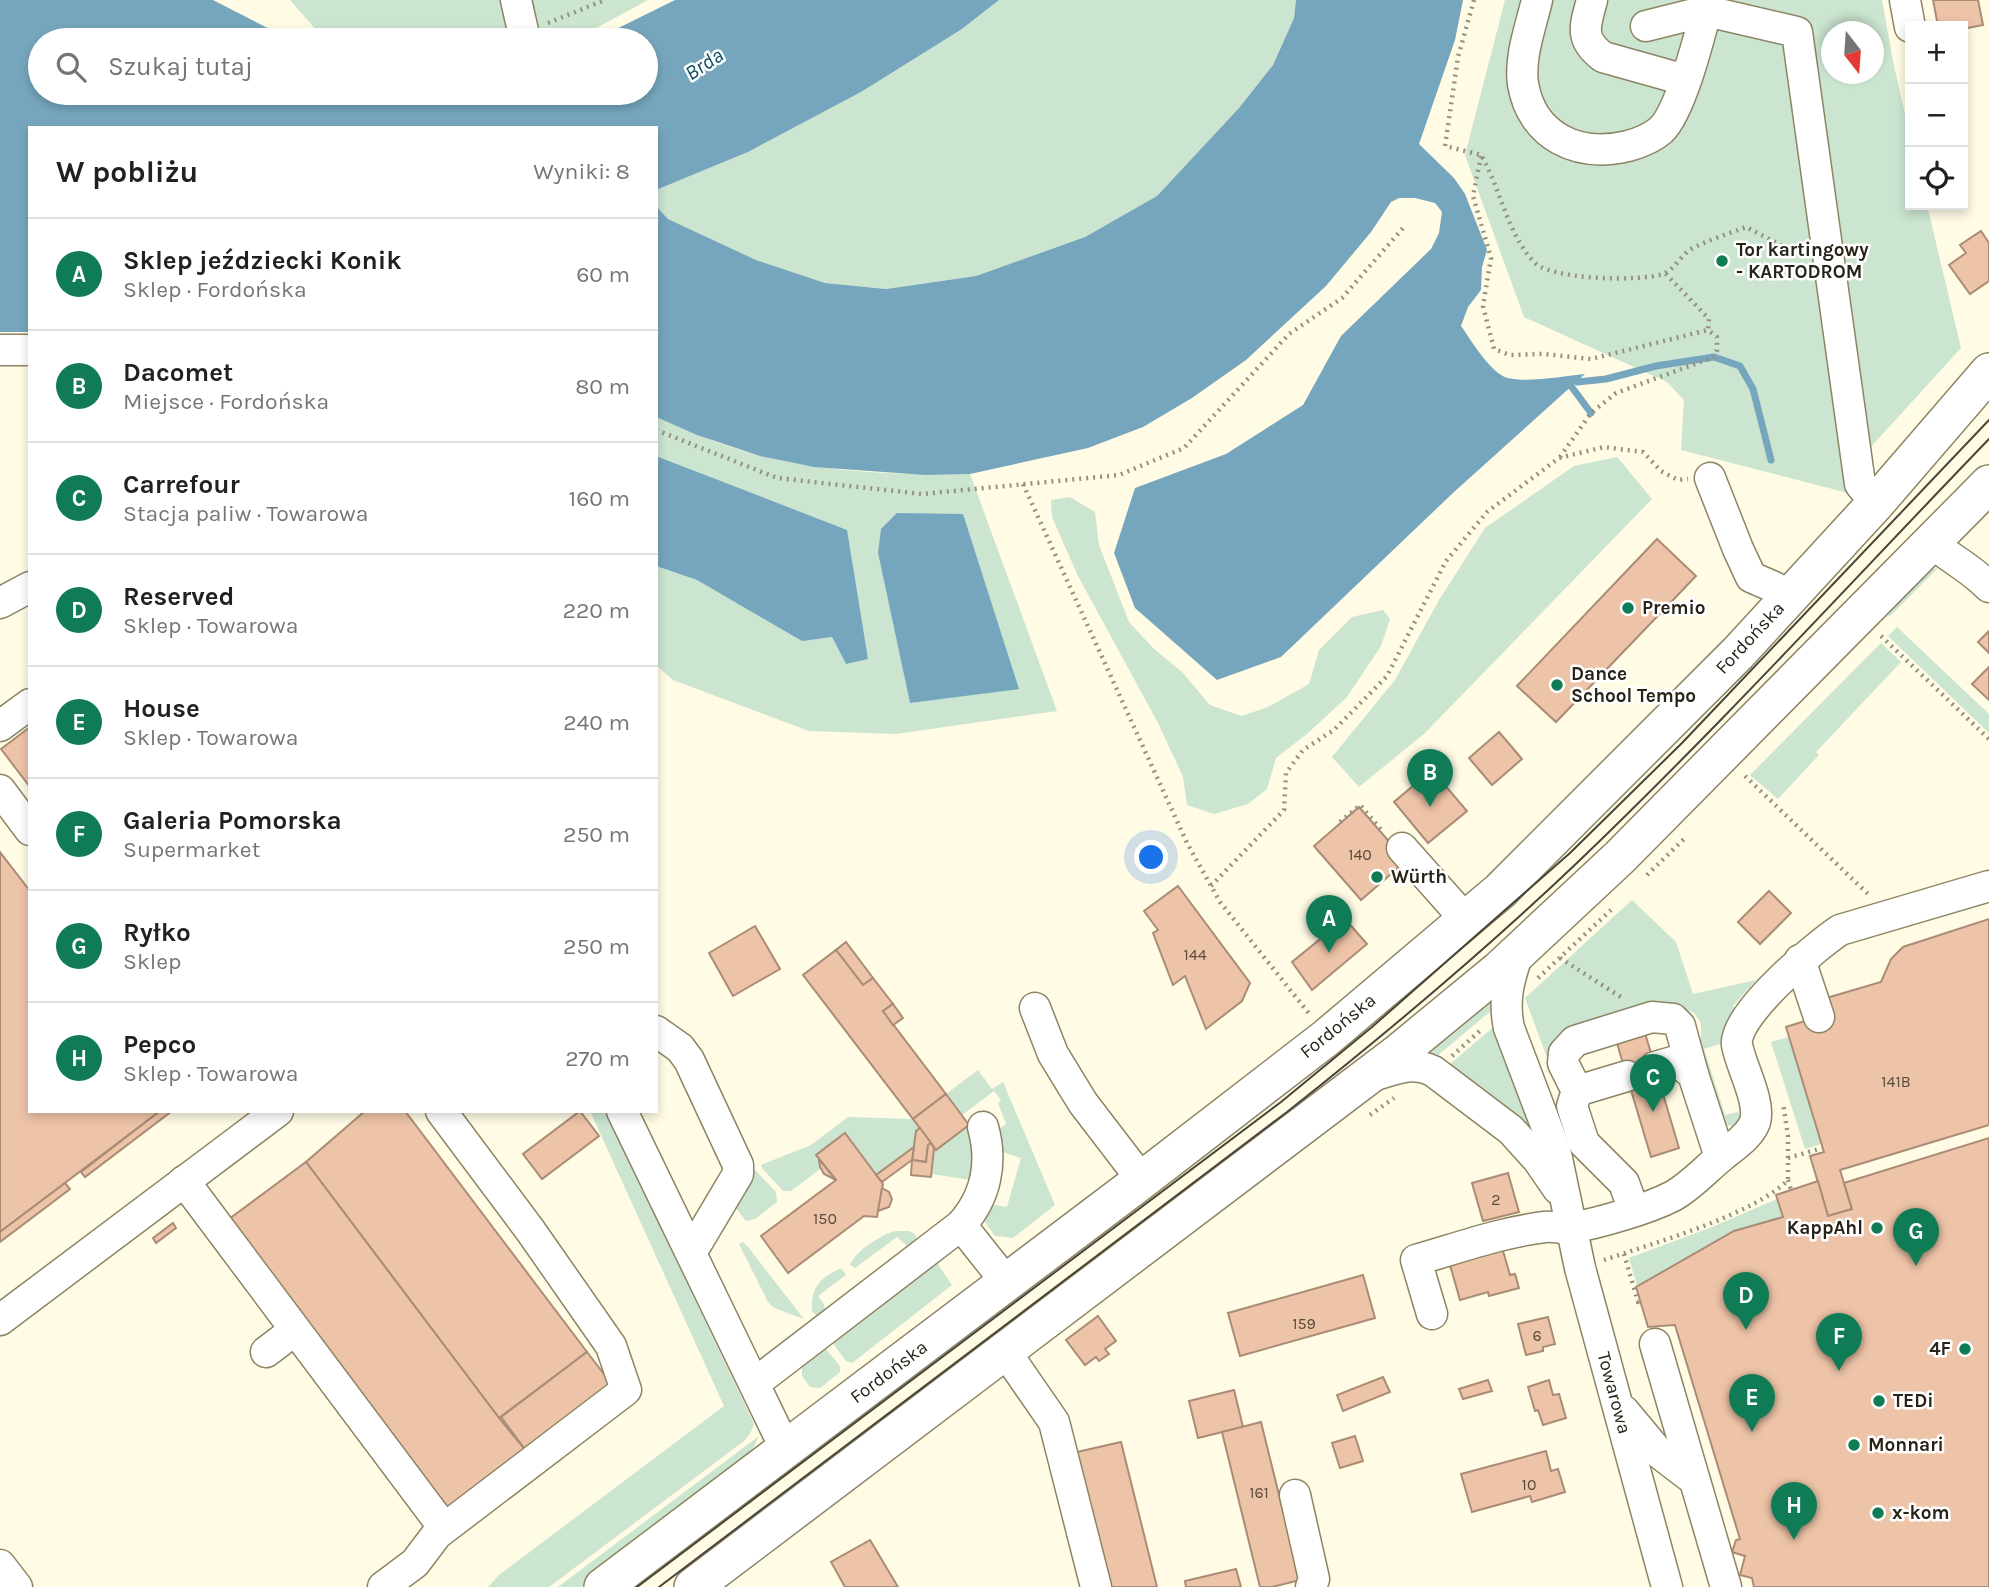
<!DOCTYPE html>
<html lang="pl">
<meta charset="utf-8">
<style>
body{margin:0;font-family:Karla,sans-serif;background:#f6f6f6;color:#202124}
.controls{position:absolute;right:21px;top:21px;display:grid;overflow:hidden;border-radius:0px;box-shadow:0 4px 10px #0003}
.controls button{width:63px;height:63px;display:grid;place-items:center;padding:0;border:0;border-bottom:2px solid #e0e0e0;background:#fff;color:#202124;font:35px sans-serif}
.compass{position:absolute;left:1821px;top:21px;width:63px;height:63px;border-radius:50%;background:#fff;box-shadow:0 4px 10px #0003;rotate:163deg}
.you{position:absolute;left:1152px;top:858px;width:24px;height:24px;margin:-18px;border:5px solid #fff;border-radius:50%;background:#1a73e8;box-shadow:0 0 0 10px #1a73e833}
.badge{display:grid;place-items:center;width:46px;height:46px;border-radius:50%;background:#107c56;color:#fff;font-size:23px;font-weight:700}
.pin{position:absolute;translate:-50% -58px;filter:drop-shadow(0 2px 4px #0008)}
.pin::after{content:'';position:absolute;top:37px;width:24px;height:21px;background:inherit;clip-path:polygon(0 0,100% 0,50% 100%)}
.list{margin:0;padding:0;list-style:none}
h2{display:flex;justify-content:space-between;align-items:center;height:91px;margin:0;padding:0 28px;font-size:30px}
h2 small{font-size:23px;font-weight:400;color:#757577}
.list li{display:grid;grid-template-columns:46px 1fr auto;gap:21px;align-items:center;box-sizing:border-box;height:112px;padding:0 28px;border-top:2px solid #e0e0e0}
.list b{display:block;font-size:26px;white-space:nowrap}
.list p{margin:0;font-size:23px;white-space:nowrap;color:#757577}
.list em{font-size:23px;font-style:normal;color:#757577}
.icon{flex:none;width:38px;height:38px;fill:none;stroke:currentColor;stroke-width:2;stroke-linecap:round;stroke-linejoin:round}
.map{position:relative;flex:none;width:1989px;height:1587px;overflow:hidden}
.search{position:absolute;background:#fff;box-shadow:0 4px 10px #0003;left:28px;top:28px;width:630px;height:77px;display:flex;align-items:center;gap:18px;box-sizing:border-box;padding:0 24px;border-radius:38px;color:#757577;font-size:26px}
.panel{position:absolute;background:#fff;box-shadow:0 4px 10px #0003;left:28px;top:126px;width:630px;height:987px;border-radius:0px}
.map>svg:first-child{display:block}
.green{fill:#cbe5d0;fill-rule:evenodd}
.water{fill:#76a6bd}
.lines{fill:none;stroke-linecap:round;stroke-linejoin:round}
.stream{stroke:#76a6bd;stroke-width:7}
.building{fill:#eec4a8;stroke:#aa8c76;stroke-width:2}
.minor-casing{stroke:#8c8564;stroke-width:33}
.major-casing{stroke:#8c8564;stroke-width:40}
.path{stroke:#94917f;stroke-width:4.5;stroke-dasharray:2 5;stroke-linecap:butt}
.minor{stroke:#fff;stroke-width:30}
.major{stroke:#fff;stroke-width:37}
.tram{stroke:#484537;stroke-width:2}
.poi-dot{fill:#107c56;stroke:#fff;stroke-width:2.5}
.labels{text-anchor:middle;dominant-baseline:central;stroke-width:5;stroke-linejoin:round;paint-order:stroke}
.number-label{font-size:16px;fill:#594c3b}
.poi-label{font-size:19px;font-weight:bold;fill:#272417;stroke:#fff;text-anchor:start}
.street-label{font-size:19px;fill:#272417;stroke:#fff}
.water-label{font-size:21px;font-style:italic;fill:#0c4d66;stroke:#fff}
</style>
<div class="map">
<svg width="1989" height="1587" viewBox="0 0 1989 1587">
<rect width="100%" height="100%" fill="#fffbe5"/>
<g class="green">
<path d="M290,0H648L574,40H325Z"/>
<path d="M999,0H1296L1294,18L1273,65L1239,108L1157,196L1085,237L976,276L886,289L825,283L756,260L668,219L656,206V190L748,152L861,92L962,29Z"/>
<path d="M1505,0H1882L1894,66L1910,136V205H1927L1961,348L1869,449L1852,494L1681,450L1684,400L1667,382L1524,317L1465,155ZM1832,32H1874V74H1832Z"/>
<path d="M656,417C690,432 725,447 762,456C829,473 901,475 970,474L1057,711L896,734L809,731L673,680L656,665V566L697,580L802,640L832,637L846,664L868,658L710,477L656,456ZM878,553L1019,688L910,703Z"/>
<path d="M1617,457L1652,499L1425,733L1359,787L1332,757L1395,680L1439,600L1485,528L1574,466Z"/>
<path d="M1070,497L1095,512L1099,545L1129,622L1153,648L1182,672L1210,705L1241,716L1268,707L1309,684L1319,650L1352,617L1383,610L1390,619L1381,646L1347,697L1308,733L1276,758L1267,789L1248,804L1214,814L1187,805L1183,777L1158,723L1078,576L1052,517L1051,500Z"/>
<path d="M1938,568L1890,616L1888,615C1904,596 1912,574 1938,568Z"/>
<path d="M1897,627L1989,714V733L1888,636Z"/>
<path d="M1881,643L1901,662L1816,752L1819,755L1778,799L1750,775Z"/>
<path d="M1632,900L1676,942L1693,994L1756,980L1733,1006L1737,1010L1723,1043L1704,1049L1725,1115L1737,1112L1741,1114V1118L1735,1126L1725,1125L1721,1116L1701,1049V1023L1694,1013L1680,1006H1664L1570,1034L1563,1101L1525,998Z"/>
<path d="M1496,991L1497,1006L1432,1060L1419,1058Z"/>
<path d="M1498,1023L1534,1133L1449,1065Z"/>
<path d="M1789,1037L1821,1144L1805,1149L1771,1042Z"/>
<path d="M978,1070L992,1089L1003,1082L1055,1205L1013,1238L995,1236L982,1218L990,1204L1007,1207L1021,1158L1002,1152L995,1132L1006,1124L998,1103L1001,1100L994,1091L962,1115L946,1094Z"/>
<path d="M590,1111H605L754,1424L750,1434L744,1441L549,1587H488L499,1575L724,1406Z"/>
<path d="M848,1117L913,1119L919,1128L916,1131L914,1147L876,1175L845,1133L816,1155L824,1166L791,1191H783L762,1168L761,1165L811,1145Z"/>
<path d="M971,1123L978,1147L970,1180L932,1174L934,1148L936,1150Z"/>
<path d="M755,1170L776,1192L777,1202L755,1219L746,1221L735,1207L748,1176Z"/>
<path d="M1777,1199L1783,1217L1734,1231L1637,1286L1629,1258L1712,1227Z"/>
<path d="M896,1231H909L915,1234L917,1241L907,1246L897,1237L855,1268L850,1265C854,1252 883,1233 896,1231Z"/>
<path d="M743,1242L748,1247L804,1319L774,1308L768,1302L739,1244Z"/>
<path d="M935,1260L952,1285L852,1363L846,1361L832,1342Z"/>
<path d="M839,1269H842L846,1275L818,1296L824,1304L825,1311L817,1316L812,1311C810,1290 819,1278 839,1269Z"/>
<path d="M825,1348L840,1366V1372L820,1388L810,1387L802,1376V1363Z"/>
<path d="M759,1436L749,1456L723,1479L581,1587H558Z"/>
</g>
<g class="water">
<path d="M0,0H213L291,40H40V93H401L413,97L454,93H646V40H594L675,0H999L962,29L861,92L748,152L656,190V128H30V332H0Z"/>
<path d="M1296,0H1463L1455,40L1419,144L1454,178L1465,194L1487,250L1482,267L1481,290L1468,307L1461,326C1471,340 1491,374 1508,378C1529,383 1563,376 1585,374L1454,492L1281,657L1217,680L1135,608L1114,553L1135,488L1226,454L1303,405L1341,336L1431,249L1439,233L1442,212L1435,203L1415,198H1399L1391,202L1371,232L1326,286L1246,360L1192,398L1143,427L1088,448L970,474L925,475L814,467L760,456L697,435L656,417V206L668,219L756,260L825,283L886,289L976,276L1085,237L1157,196L1239,108L1273,65L1294,18Z"/>
<path d="M656,456L847,530L868,659L846,664L832,637L802,641L697,580L656,566Z"/>
<path d="M897,513L963,514L1019,689L910,703L878,553L881,529Z"/>
</g>
<g class="lines">
<g class="stream">
<path d="M1577,382L1606,379L1656,366L1714,357L1740,366L1753,389L1771,460"/>
<path d="M1571,386L1591,413"/>
</g>
</g>
<g class="building">
<path d="M1933,0H1978L1983,25L1963,29V26H1938Z"/>
<path d="M1981,231L1989,243V281L1970,294L1949,265L1966,253L1960,245Z"/>
<path d="M1657,539L1696,576L1556,722L1517,686Z"/>
<path d="M1989,631V653L1978,642Z"/>
<path d="M1989,667V700L1972,684Z"/>
<path d="M30,727V787L1,749Z"/>
<path d="M1499,732L1522,759L1492,785L1469,758Z"/>
<path d="M1432,770L1467,811L1428,843L1394,802Z"/>
<path d="M1359,807L1406,861L1361,900L1314,846Z"/>
<path d="M0,852L30,891V1111H160L0,1232Z"/>
<path d="M1178,886L1250,983L1242,1001L1206,1029L1185,976L1173,985L1153,933L1158,930L1144,911Z"/>
<path d="M1769,891L1791,913L1760,944L1738,922Z"/>
<path d="M1345,919L1367,944L1312,990L1292,962Z"/>
<path d="M1989,919V1125L1840,1170L1852,1209L1828,1216L1810,1156L1824,1152L1786,1027L1827,1014L1823,999L1881,982L1891,959L1903,947Z"/>
<path d="M755,926L780,969L733,996L709,953Z"/>
<path d="M846,942L873,978L863,985L836,950Z"/>
<path d="M836,950L863,985L873,978L893,1004L883,1011L946,1094L913,1119L803,975Z"/>
<path d="M893,1004L903,1018L893,1025L883,1011Z"/>
<path d="M1645,1033L1679,1148L1651,1157L1616,1040Z"/>
<path d="M946,1094L969,1125L936,1150L913,1119Z"/>
<path d="M160,1111H172L85,1177L81,1172Z"/>
<path d="M365,1111H405L587,1352L499,1418L306,1162Z"/>
<path d="M580,1111L599,1136L542,1179L523,1154Z"/>
<path d="M920,1128L931,1143L928,1145L926,1162L912,1160L916,1131Z"/>
<path d="M845,1133L883,1184L877,1217L864,1216L788,1273L761,1236L836,1180L816,1155Z"/>
<path d="M1989,1138V1587H1754L1752,1578L1740,1575L1745,1556L1732,1552L1736,1540L1740,1539L1675,1325L1648,1327L1636,1287L1734,1231L1783,1217L1776,1195L1818,1181L1828,1216L1852,1209L1844,1183Z"/>
<path d="M931,1143L934,1148L931,1177L911,1175L912,1160L926,1162L928,1145Z"/>
<path d="M914,1147L912,1160L882,1182L876,1175Z"/>
<path d="M819,1159L836,1180L824,1174L820,1167Z"/>
<path d="M306,1162L499,1418L527,1452L442,1517L225,1222Z"/>
<path d="M1508,1173L1519,1212L1483,1221L1472,1183Z"/>
<path d="M65,1183L70,1189L0,1242V1232Z"/>
<path d="M882,1188L889,1192L892,1199L889,1207L878,1211Z"/>
<path d="M173,1223L176,1228L156,1243L153,1238Z"/>
<path d="M1501,1244L1510,1275L1515,1274L1519,1288L1489,1296L1488,1292L1460,1300L1448,1258Z"/>
<path d="M1363,1275L1375,1318L1240,1356L1228,1313Z"/>
<path d="M1098,1316L1116,1341L1105,1349L1109,1354L1099,1361L1096,1357L1085,1365L1066,1340Z"/>
<path d="M1548,1317L1555,1344L1543,1347V1351L1526,1355L1518,1324Z"/>
<path d="M587,1352L614,1387L527,1452L501,1417Z"/>
<path d="M1383,1377L1390,1392L1343,1411L1337,1395Z"/>
<path d="M1488,1380L1492,1391L1463,1399L1459,1389Z"/>
<path d="M1549,1380L1553,1395L1559,1394L1566,1418L1543,1425L1538,1410L1535,1411L1528,1387Z"/>
<path d="M1234,1390L1243,1427L1198,1438L1189,1401Z"/>
<path d="M1261,1422L1300,1580L1272,1587H1260L1222,1432Z"/>
<path d="M1355,1436L1363,1461L1340,1468L1332,1443Z"/>
<path d="M1121,1442L1157,1587H1111L1077,1452Z"/>
<path d="M1546,1451L1551,1471L1558,1469L1565,1492L1532,1502L1530,1496L1472,1512L1461,1474Z"/>
<path d="M870,1540L898,1587H845L831,1562Z"/>
<path d="M1236,1569L1241,1587H1186L1185,1581Z"/>
</g>
<g class="lines">
<g class="minor-casing">
<g id="minor">
<path d="M516,0L523,31"/>
<path d="M1537,0C1531,26 1519,57 1523,84C1532,137 1578,158 1628,146C1639,143 1652,138 1661,130C1682,110 1701,30 1709,0"/>
<path d="M1592,0C1585,26 1579,39 1603,57L1685,80"/>
<path d="M1905,0L1910,27"/>
<path d="M1646,26L1706,11L1797,32L1860,484L1876,503"/>
<path d="M0,350H30"/>
<path d="M1710,478L1738,549L1751,577L1774,587L1788,599"/>
<path d="M1932,543C1951,559 1972,569 1989,587"/>
<path d="M0,603L30,587"/>
<path d="M0,726L30,704"/>
<path d="M0,790L30,830"/>
<path d="M1402,848L1466,920"/>
<path d="M1518,953C1509,979 1503,1000 1509,1028L1555,1149L1580,1268L1667,1587"/>
<path d="M1800,960L1819,1017"/>
<path d="M1035,1008L1053,1054L1083,1103L1142,1180"/>
<path d="M656,1031L680,1048L689,1060L738,1165V1174L691,1253"/>
<path d="M1655,1067L1676,1061L1693,1074L1720,1157"/>
<path d="M1375,1075C1396,1069 1412,1061 1433,1071L1511,1130L1538,1160L1558,1189"/>
<path d="M1627,1076L1577,1091L1572,1106L1584,1143L1624,1183L1634,1211"/>
<path d="M1577,1091L1563,1063L1564,1053L1575,1041L1652,1017L1673,1019L1680,1026L1693,1074"/>
<path d="M622,1111L786,1450"/>
<path d="M184,1181L444,1528"/>
<path d="M961,1225L1007,1283"/>
<path d="M1432,1314L1416,1260C1458,1248 1502,1232 1545,1227C1554,1226 1563,1229 1571,1228C1599,1223 1648,1209 1673,1196C1691,1186 1706,1169 1722,1156C1733,1147 1750,1136 1755,1122C1761,1101 1741,1067 1737,1045C1732,1016 1816,946 1840,930L1989,886"/>
<path d="M0,1320L278,1111"/>
<path d="M1655,1344L1726,1587"/>
<path d="M1005,1351L1054,1422L1096,1587"/>
<path d="M266,1352L295,1330"/>
<path d="M755,1383L961,1225C986,1197 993,1163 983,1127"/>
<path d="M1624,1411L1659,1453L1693,1479"/>
<path d="M1295,1495L1314,1579L1311,1587"/>
<path d="M0,1565L17,1587"/>
<path d="M383,1587L415,1563L437,1534L626,1390L611,1346L530,1230L441,1111"/>
</g>
</g>
<g class="major-casing">
<g id="major">
<path d="M603,1587L1142,1180L1326,1038L1500,891L1738,653L1876,503L1989,372"/>
<path d="M693,1587L1397,1054L1499,970L1620,857L1989,484"/>
</g>
</g>
<g class="path">
<path d="M1474,0L1458,57L1445,146L1481,155C1501,189 1506,231 1533,261C1548,280 1640,282 1663,274C1674,270 1681,255 1691,249C1708,240 1728,234 1746,227L1802,256"/>
<path d="M548,23L605,0"/>
<path d="M274,30L294,40"/>
<path d="M1481,156L1473,196L1491,258L1483,306L1494,349L1510,355L1543,354L1591,359L1708,330"/>
<path d="M656,430L777,478L922,494L1119,475L1184,448L1289,334L1342,298L1403,228"/>
<path d="M1560,457L1591,413L1616,393L1714,357L1717,350V337L1708,330L1709,319L1665,273"/>
<path d="M1023,484L1187,843L1220,902L1311,1016"/>
<path d="M1881,636L1989,739"/>
<path d="M1745,776L1868,894"/>
<path d="M1340,822L1360,805L1383,832"/>
<path d="M1647,875L1686,837"/>
<path d="M1211,886L1284,810L1286,773L1303,750L1334,730L1387,676L1446,561L1487,512L1559,458L1604,447L1643,452L1661,471L1678,480L1688,479"/>
<path d="M1560,958L1624,999"/>
<path d="M1538,978L1611,910"/>
<path d="M1452,1056L1482,1029"/>
<path d="M1370,1115L1394,1098"/>
<path d="M1788,1158L1822,1148"/>
<path d="M1788,1180L1791,1190"/>
<path d="M1624,1254L1638,1302L1640,1301"/>
<path d="M1604,1260C1654,1243 1753,1215 1788,1180V1136L1783,1103"/>
</g>
<use href="#minor" class="minor"/>
<use href="#major" class="major"/>
<g class="tram">
<path d="M637,1587L1281,1102L1372,1027L1570,853L1682,743L1989,420"/>
<path d="M659,1587L1287,1112C1388,1032 1487,949 1580,860C1721,725 1853,580 1989,439"/>
</g>
</g>
<g class="poi-dot">
<circle cx="1722" cy="261" r="7"/>
<circle cx="1628" cy="608" r="7"/>
<circle cx="1557" cy="685" r="7"/>
<circle cx="1377" cy="877" r="7"/>
<circle cx="1877" cy="1228" r="7"/>
<circle cx="1965" cy="1349" r="7"/>
<circle cx="1879" cy="1401" r="7"/>
<circle cx="1854" cy="1445" r="7"/>
<circle cx="1878" cy="1513" r="7"/>
</g>
<g class="labels">
<g class="number-label">
<text x="1360" y="854">140</text>
<text x="1195" y="954">144</text>
<text x="1896" y="1081">141B</text>
<text x="1496" y="1199">2</text>
<text x="825" y="1218">150</text>
<text x="1304" y="1323">159</text>
<text x="1537" y="1335">6</text>
<text x="1529" y="1484">10</text>
<text x="1259" y="1492">161</text>
</g>
<g class="poi-label">
<text x="1736" y="250">Tor kartingowy<tspan x="1736" dy="22">- KARTODROM</tspan></text>
<text x="1642" y="608">Premio</text>
<text x="1571" y="674">Dance<tspan x="1571" dy="22">School Tempo</tspan></text>
<text x="1391" y="877">Würth</text>
<text x="1863" y="1228" text-anchor="end">KappAhl</text>
<text x="1951" y="1349" text-anchor="end">4F</text>
<text x="1893" y="1401">TEDi</text>
<text x="1868" y="1445">Monnari</text>
<text x="1892" y="1513">x-kom</text>
</g>
<g class="street-label">
<text transform="translate(1750 638) rotate(-47)">Fordońska</text>
<text transform="translate(1338 1026) rotate(-39)">Fordońska</text>
<text transform="translate(889 1372) rotate(-37)">Fordońska</text>
<text transform="translate(1614 1393) rotate(75)">Towarowa</text>
</g>
<g class="water-label">
<text transform="translate(704 64) rotate(-33)">Brda</text>
</g>
</g>
</svg>
<div class="controls">
<button>+</button>
<button>−</button>
<button><svg class="icon" aria-label="locate" viewBox="0 0 24 24"><circle cx="12" cy="12" r="6"/><path d="M12 2v4M12 18v4M2 12h4M18 12h4"/></svg></button>
</div>
<svg class="compass" viewBox="-18 -18 36 36"><path d="M0-13l5 13h-10z" fill="#e53935"/><path d="M0 13l5-13h-10z" fill="#757577"/></svg>
<div class="you"></div>
<div class="pin badge" style="left:1329px;top:953px">A</div>
<div class="pin badge" style="left:1430px;top:807px">B</div>
<div class="pin badge" style="left:1653px;top:1112px">C</div>
<div class="pin badge" style="left:1746px;top:1330px">D</div>
<div class="pin badge" style="left:1752px;top:1432px">E</div>
<div class="pin badge" style="left:1839px;top:1371px">F</div>
<div class="pin badge" style="left:1916px;top:1266px">G</div>
<div class="pin badge" style="left:1794px;top:1540px">H</div>
<div class="search"><svg class="icon" aria-label="search" viewBox="0 0 24 24"><circle cx="10" cy="10" r="6"/><path d="M15 15l6 6"/></svg>Szukaj tutaj</div>
<section class="panel">
<h2>W pobliżu<small>Wyniki: 8</small></h2>
<ul class="list">
<li><span class="badge">A</span><div><b>Sklep jeździecki Konik</b><p>Sklep · Fordońska</p></div><em>60 m</em></li>
<li><span class="badge">B</span><div><b>Dacomet</b><p>Miejsce · Fordońska</p></div><em>80 m</em></li>
<li><span class="badge">C</span><div><b>Carrefour</b><p>Stacja paliw · Towarowa</p></div><em>160 m</em></li>
<li><span class="badge">D</span><div><b>Reserved</b><p>Sklep · Towarowa</p></div><em>220 m</em></li>
<li><span class="badge">E</span><div><b>House</b><p>Sklep · Towarowa</p></div><em>240 m</em></li>
<li><span class="badge">F</span><div><b>Galeria Pomorska</b><p>Supermarket</p></div><em>250 m</em></li>
<li><span class="badge">G</span><div><b>Ryłko</b><p>Sklep</p></div><em>250 m</em></li>
<li><span class="badge">H</span><div><b>Pepco</b><p>Sklep · Towarowa</p></div><em>270 m</em></li>
</ul>
</section>
</div>
